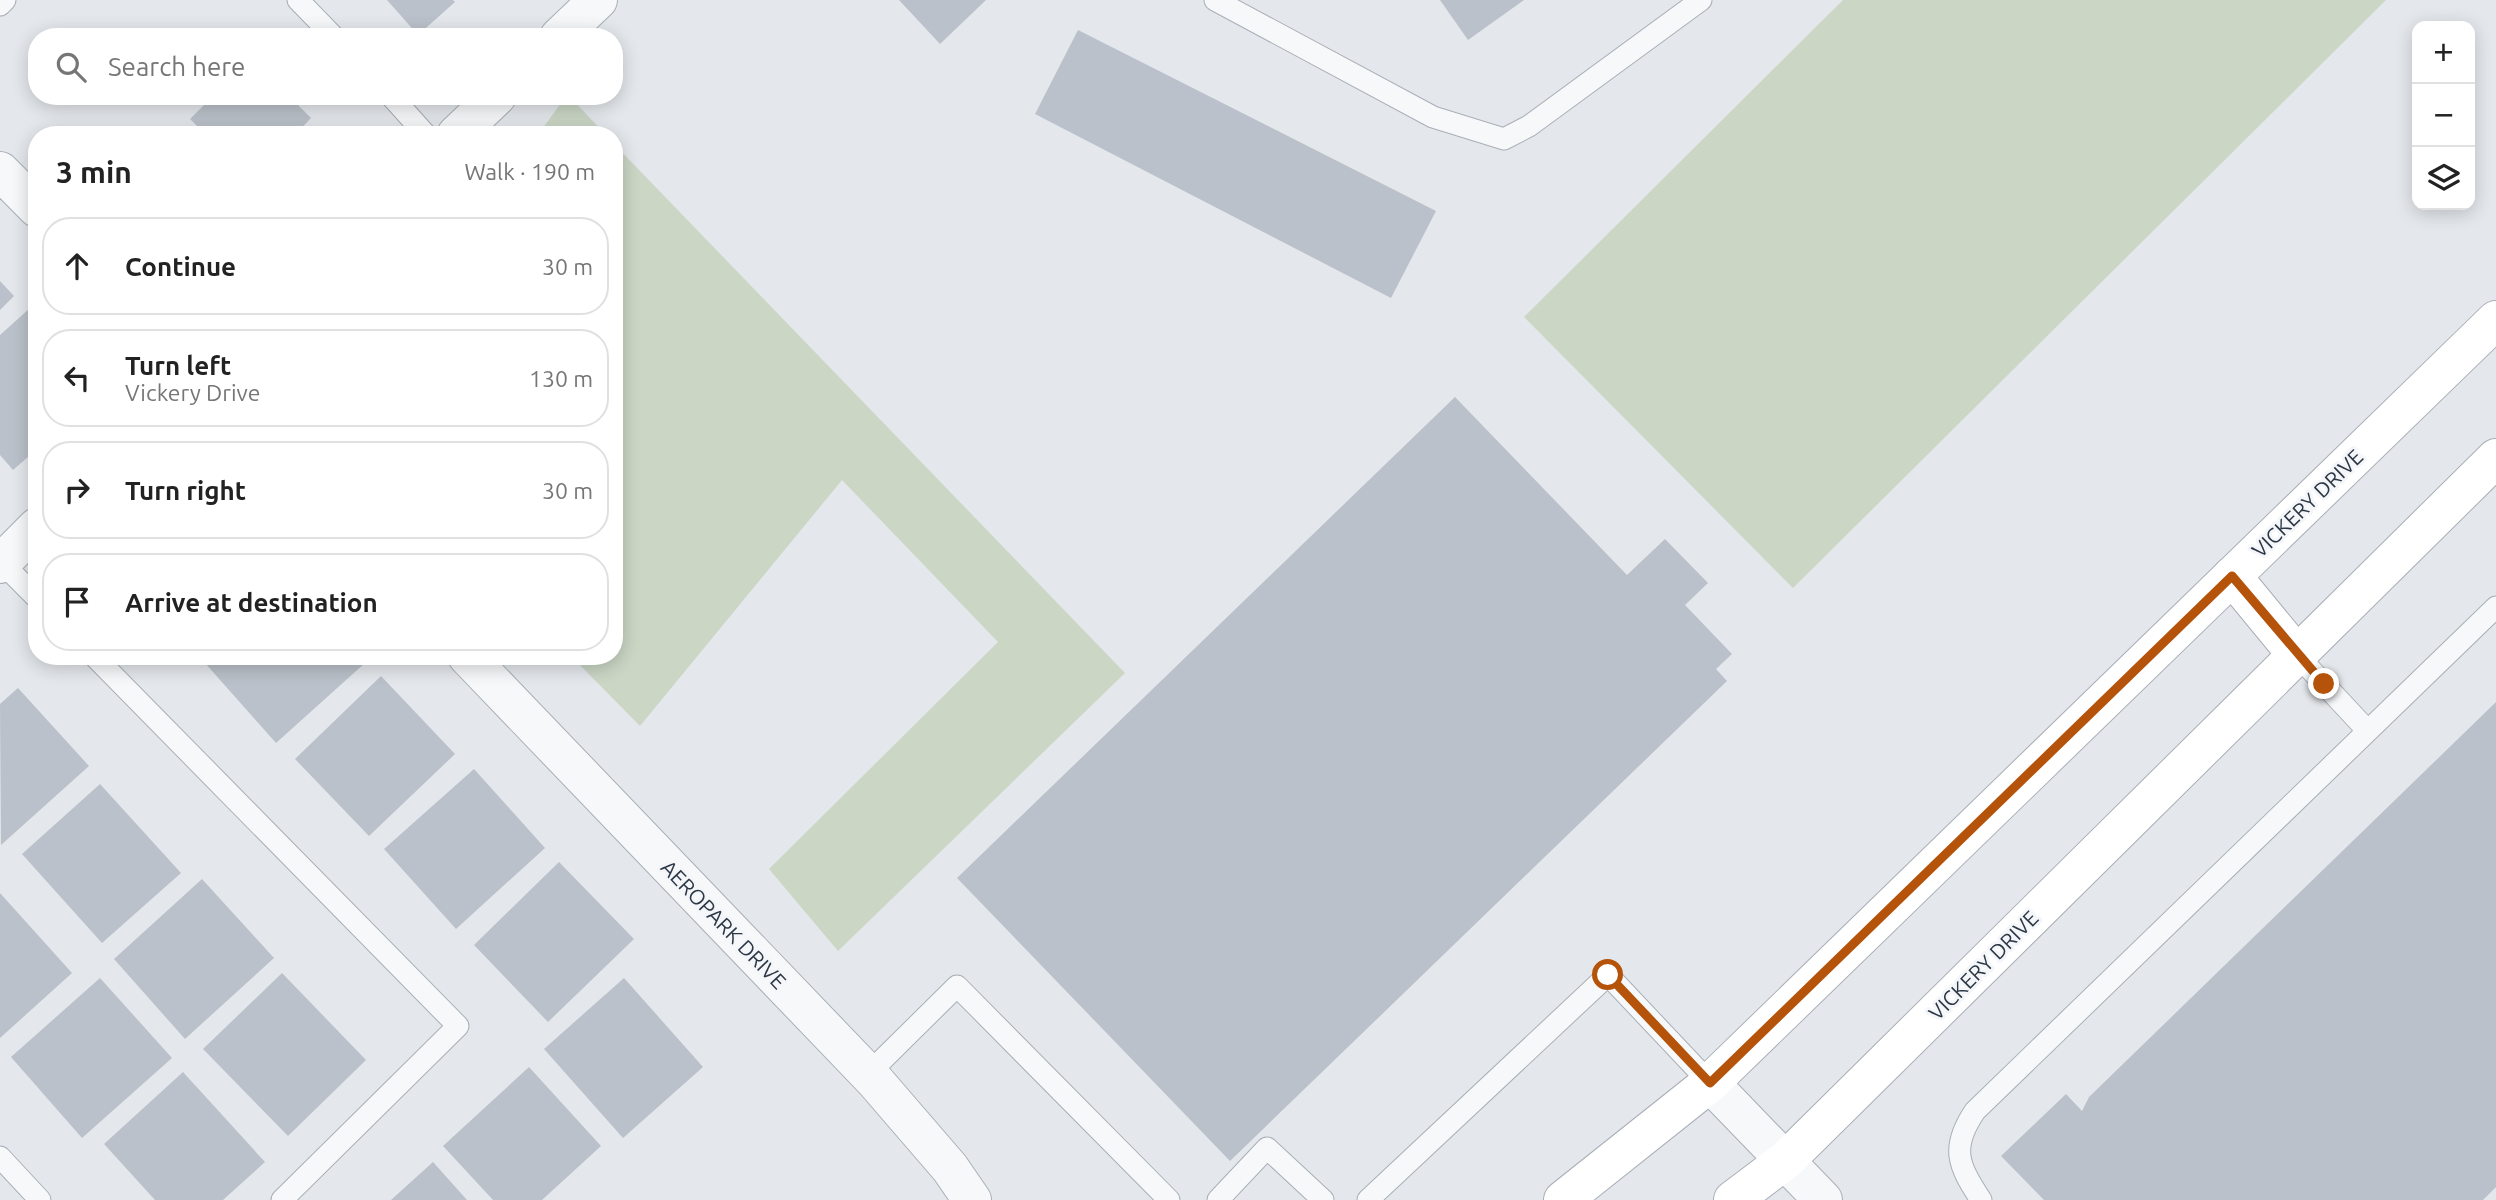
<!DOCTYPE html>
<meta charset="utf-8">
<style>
body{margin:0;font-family:Ubuntu,sans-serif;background:#f6f6f6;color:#222}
.controls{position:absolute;right:21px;top:21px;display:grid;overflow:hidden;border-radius:14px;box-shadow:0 4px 18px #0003}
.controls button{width:63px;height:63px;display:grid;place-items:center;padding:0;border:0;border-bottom:2px solid #e0e0e0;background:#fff;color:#222;font:35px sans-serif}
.stop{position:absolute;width:21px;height:21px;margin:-16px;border:5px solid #b45309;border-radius:50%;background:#fff}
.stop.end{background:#b45309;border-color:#fff;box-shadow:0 2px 7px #0008}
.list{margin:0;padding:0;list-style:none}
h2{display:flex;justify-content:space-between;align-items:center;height:91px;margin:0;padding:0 28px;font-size:30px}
h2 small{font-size:23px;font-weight:400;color:#767676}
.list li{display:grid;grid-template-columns:46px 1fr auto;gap:21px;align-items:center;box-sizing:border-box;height:98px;margin:0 14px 14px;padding:0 14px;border:2px solid #e0e0e0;border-radius:28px}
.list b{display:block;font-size:26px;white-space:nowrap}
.list p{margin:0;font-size:23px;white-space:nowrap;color:#767676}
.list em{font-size:23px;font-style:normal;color:#767676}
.icon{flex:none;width:38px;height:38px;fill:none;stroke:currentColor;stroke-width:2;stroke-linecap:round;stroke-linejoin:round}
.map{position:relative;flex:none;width:2496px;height:1200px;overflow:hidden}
.search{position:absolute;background:#fff;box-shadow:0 4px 18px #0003;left:28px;top:28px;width:595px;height:77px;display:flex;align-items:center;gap:18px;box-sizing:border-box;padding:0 24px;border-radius:28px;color:#767676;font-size:26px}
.panel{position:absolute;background:#fff;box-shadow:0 4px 18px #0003;left:28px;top:126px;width:595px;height:539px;border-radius:28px}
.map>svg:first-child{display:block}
.green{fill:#cbd6c5}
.building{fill:#bbc1ca}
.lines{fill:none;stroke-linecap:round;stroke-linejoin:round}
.lane-casing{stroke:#a9afb7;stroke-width:23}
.street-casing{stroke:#a9afb7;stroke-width:40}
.secondary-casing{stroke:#a9afb7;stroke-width:40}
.lane{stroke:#f7f8fa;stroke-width:21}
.street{stroke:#f7f8fa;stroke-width:38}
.secondary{stroke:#fff;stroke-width:38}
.route{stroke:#b45309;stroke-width:9}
.labels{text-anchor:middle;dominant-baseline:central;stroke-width:6;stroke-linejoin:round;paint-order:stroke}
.street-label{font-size:21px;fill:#2b3745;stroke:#f4f6f9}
</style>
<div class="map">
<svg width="2496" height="1200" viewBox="0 0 2496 1200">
<rect width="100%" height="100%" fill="#e4e8ec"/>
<g class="green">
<path d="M1843,0H2386L1793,588L1524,317Z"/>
<path d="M566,96H569L606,135H538Z"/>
<path d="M614,144L1125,673L838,951L769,869L998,642L842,480L640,726L571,656H614Z"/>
</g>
<g class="building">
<path d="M387,0H453L455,2L418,35Z"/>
<path d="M899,0H986L940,44Z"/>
<path d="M1440,0H1524L1468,40Z"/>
<path d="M1078,30L1436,211L1391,298L1035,114Z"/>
<path d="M213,96H289L311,118L295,135H206L190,119Z"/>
<path d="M0,281L14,296L0,310Z"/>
<path d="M29,309L37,317V449L13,470L0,455V335Z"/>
<path d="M1455,397L1627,575L1665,539L1708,583L1685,605L1732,654L1716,669L1727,681L1230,1161L957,878Z"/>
<path d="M213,656H359L365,663L276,743L205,663Z"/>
<path d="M381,676L455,754L369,836L295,759Z"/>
<path d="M18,688L89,766L1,845L0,704Z"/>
<path d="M2496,702V1187L2483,1200H2044L2001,1156L2066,1094L2082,1111L2089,1097Z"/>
<path d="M474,769L545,848L456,929L384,849Z"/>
<path d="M100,784L181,873L102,943L22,854Z"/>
<path d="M559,862L634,939L548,1022L474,945Z"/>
<path d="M202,879L274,958L185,1039L114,959Z"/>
<path d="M0,893L72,973L0,1038Z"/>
<path d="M282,973L366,1060L288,1136L203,1049Z"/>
<path d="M100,978L172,1058L82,1138L11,1057Z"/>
<path d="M624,978L703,1067L623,1138L544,1049Z"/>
<path d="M529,1067L601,1146L542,1200H493L443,1146Z"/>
<path d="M183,1072L265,1162L223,1200H155L104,1144Z"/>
<path d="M433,1162L467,1200H391Z"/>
</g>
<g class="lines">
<g class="lane-casing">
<g id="lane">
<path d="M298,0L334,37"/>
<path d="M1215,0L1433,117L1504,139L1529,126L1701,0"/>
<path d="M0,5L5,0"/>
<path d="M391,96L426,135"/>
<path d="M0,561L37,598"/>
<path d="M2297,655L2366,729"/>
<path d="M94,656L458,1026L282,1200"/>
<path d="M868,1074L957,986L1169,1200"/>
<path d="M0,1157L40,1200"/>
<path d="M1218,1200L1267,1148L1323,1200"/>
<path d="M1368,1200L1608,975L1710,1083"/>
<path d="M1981,1200C1958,1165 1950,1148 1975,1111L2496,607"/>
</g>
</g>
<g class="street-casing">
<g id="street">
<path d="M559,37L598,0"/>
<path d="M456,135L497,96"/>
<path d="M0,171L37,208"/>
<path d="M0,564L37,527"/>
<path d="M467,656L875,1081L950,1168L972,1200"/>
<path d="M1710,1083L1823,1200"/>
</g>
</g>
<g class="secondary-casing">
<g id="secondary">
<path d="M2232,576L2297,655"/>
<path d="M1563,1200L1710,1083L2496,320"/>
<path d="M1733,1200L1786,1160L2496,458"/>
</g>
</g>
<use href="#lane" class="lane"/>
<use href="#street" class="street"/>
<use href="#secondary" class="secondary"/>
</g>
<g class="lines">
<path class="route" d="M1608,975L1710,1083L2232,576L2324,684"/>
</g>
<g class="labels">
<g class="street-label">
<text transform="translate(2307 503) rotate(-44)">VICKERY DRIVE</text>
<text transform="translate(724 924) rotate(46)">AEROPARK DRIVE</text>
<text transform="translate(1983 965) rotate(-45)">VICKERY DRIVE</text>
</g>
</g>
</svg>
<div class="controls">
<button>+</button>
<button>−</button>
<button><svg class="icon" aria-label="layers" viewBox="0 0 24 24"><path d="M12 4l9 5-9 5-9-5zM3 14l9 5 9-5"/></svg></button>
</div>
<div class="stop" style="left:1608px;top:975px"></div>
<div class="stop end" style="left:2324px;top:684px"></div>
<div class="search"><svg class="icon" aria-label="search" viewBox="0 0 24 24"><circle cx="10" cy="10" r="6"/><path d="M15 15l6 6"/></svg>Search here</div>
<section class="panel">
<h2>3 min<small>Walk · 190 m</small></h2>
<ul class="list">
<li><svg class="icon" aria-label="ahead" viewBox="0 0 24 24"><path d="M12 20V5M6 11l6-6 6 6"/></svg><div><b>Continue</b></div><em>30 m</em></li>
<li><svg class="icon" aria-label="left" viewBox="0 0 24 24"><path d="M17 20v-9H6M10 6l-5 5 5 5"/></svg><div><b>Turn left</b><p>Vickery Drive</p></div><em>130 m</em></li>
<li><svg class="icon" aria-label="right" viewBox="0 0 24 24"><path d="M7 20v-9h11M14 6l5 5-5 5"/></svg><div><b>Turn right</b></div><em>30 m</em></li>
<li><svg class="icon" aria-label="arrive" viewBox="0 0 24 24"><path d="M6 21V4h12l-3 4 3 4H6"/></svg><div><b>Arrive at destination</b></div></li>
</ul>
</section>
</div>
